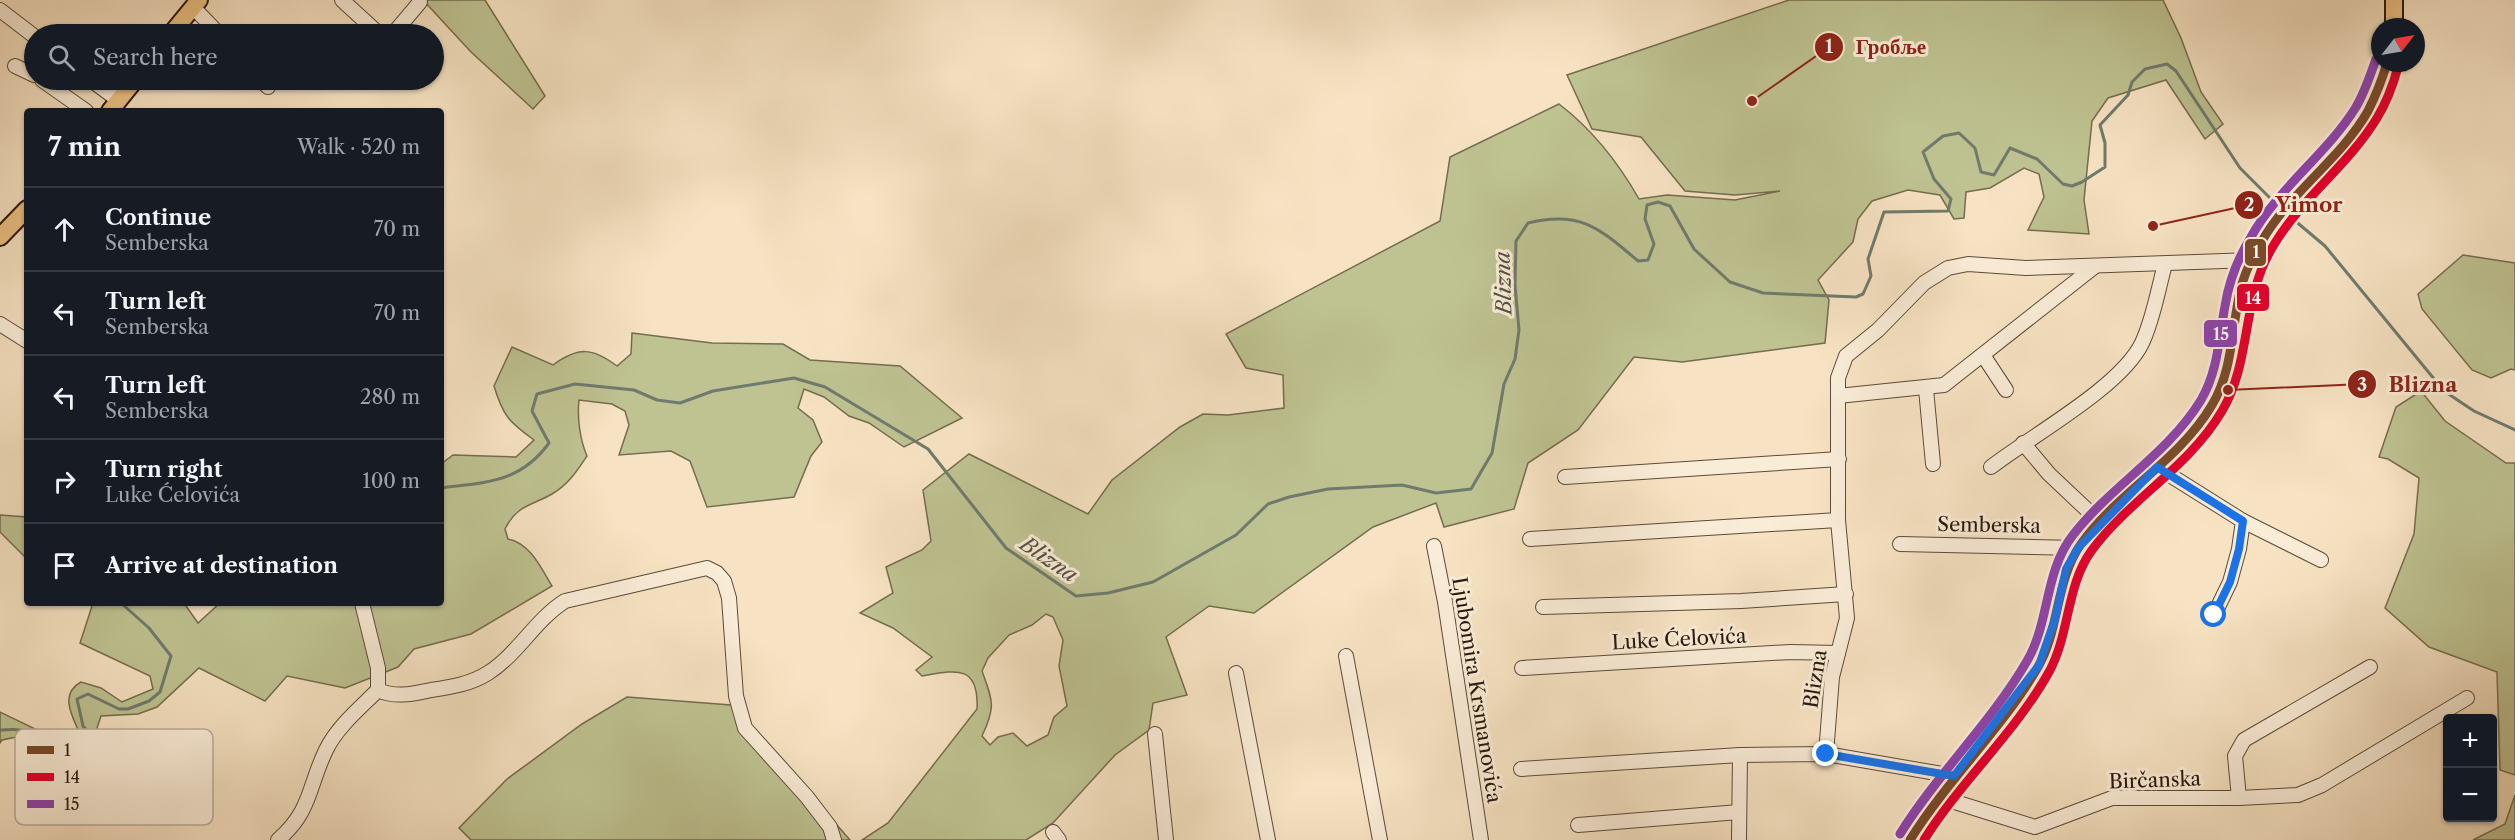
<!DOCTYPE html>
<meta charset="utf-8">
<style>
body{margin:0;font-family:"Libre Caslon Text",serif;background:#20242c;color:#f1f3f6}
.controls{position:absolute;right:18px;bottom:18px;display:grid;overflow:hidden;border-radius:6px;box-shadow:0 2px 4px #0004}
.controls button{width:54px;height:54px;display:grid;place-items:center;padding:0;border:0;border-bottom:2px solid #363941;background:#171b24;color:#f1f3f6;font:30px sans-serif}
.compass{position:absolute;left:2371px;top:18px;width:54px;height:54px;border-radius:50%;background:#171b24;box-shadow:0 2px 4px #0004;rotate:59deg}
.stop{position:absolute;width:18px;height:18px;margin:-14px;border:4px solid #1a73e8;border-radius:50%;background:#fff}
.stop.end{background:#1a73e8;border-color:#fff;box-shadow:0 2px 6px #0008}
.list{margin:0;padding:0;list-style:none}
h2{display:flex;justify-content:space-between;align-items:center;height:78px;margin:0;padding:0 24px;font-size:26px}
h2 small{font-size:20px;font-weight:400;color:#9ea1a6}
.list li{display:grid;grid-template-columns:39px 1fr auto;gap:18px;align-items:center;box-sizing:border-box;height:84px;padding:0 24px;border-top:2px solid #363941}
.list b{display:block;font-size:22px;white-space:nowrap}
.list p{margin:0;font-size:20px;white-space:nowrap;color:#9ea1a6}
.list em{font-size:20px;font-style:normal;color:#9ea1a6}
.icon{flex:none;width:33px;height:33px;fill:none;stroke:currentColor;stroke-width:2;stroke-linecap:round;stroke-linejoin:round}
.map{position:relative;flex:none;width:2515px;height:840px;overflow:hidden}
.search{position:absolute;background:#171b24;box-shadow:0 2px 4px #0004;left:24px;top:24px;width:420px;height:66px;display:flex;align-items:center;gap:15px;box-sizing:border-box;padding:0 21px;border-radius:33px;color:#9ea1a6;font-size:22px}
.panel{position:absolute;background:#171b24;box-shadow:0 2px 4px #0004;left:24px;top:108px;width:420px;height:498px;border-radius:6px}
.map>svg:first-child{display:block}
.green{fill:#bfc392;stroke:#746d4e;stroke-width:1.5;fill-rule:evenodd}
.lines{fill:none;stroke-linecap:round;stroke-linejoin:round}
.stream{stroke:#6f7b6e;stroke-width:3}
.minor-casing{stroke:#5c4a39;stroke-width:16}
.major-casing{stroke:#29170b;stroke-width:20}
.minor{stroke:#faedd8;stroke-width:14}
.major{stroke:#ecc282;stroke-width:16}
.bus-1-casing{stroke:#faedd8;stroke-width:14}
.bus-2-casing{stroke:#faedd8;stroke-width:14}
.bus-3-casing{stroke:#faedd8;stroke-width:14}
.bus-1{stroke:#7a4b2a;stroke-width:9}
.bus-2{stroke:#e4002b;stroke-width:9}
.bus-3{stroke:#8e44ad;stroke-width:9}
.route{stroke:#1a73e8;stroke-width:8}
.labels{text-anchor:middle;dominant-baseline:central;stroke-width:6;stroke-linejoin:round;paint-order:stroke}
.street-label{font-size:20px;fill:#29170b;stroke:#faedd8}
.water-label{font-size:21px;font-style:italic;fill:#525145;stroke:#faedd8}
.key{fill:#faedd8;stroke:#bbad9a;stroke-width:1.5}
.key-label{font-size:16px;fill:#29170b}
.leader{fill:none;stroke:#8f2418;stroke-width:2}
.callout-dot{fill:#8f2418;stroke:#faedd8;stroke-width:2}
.mark-label{font-size:18px;text-anchor:middle;font-weight:bold;fill:#fff}
.callout-label{font-size:21px;text-anchor:middle;font-weight:bold;fill:#8f2418;stroke:#faedd8;stroke-width:6;stroke-linejoin:round;paint-order:stroke}
.line-badge{stroke:#faedd8;stroke-width:2}
.badge-label{font-size:16px;text-anchor:middle;font-weight:bold;fill:#fff}
</style>
<div class="map">
<svg width="2515" height="840" viewBox="0 0 2515 840">
<rect width="100%" height="100%" fill="#f7e3c3"/>
<filter id="stains"><feTurbulence type="fractalNoise" baseFrequency=".00333" numOctaves="4"/><feColorMatrix values="0 0 0 0 .2 0 0 0 0 .09 0 0 0 0 .02 0 0 0 .5 -.17"/></filter>
<radialGradient id="worn" r=".72"><stop offset=".6" stop-color="#630" stop-opacity="0"/><stop offset="1" stop-color="#630" stop-opacity=".3"/></radialGradient>
<g class="green">
<path d="M423,0H485L545,96L533,109L471,52Z"/>
<path d="M1789,0H2163L2181,38L2201,92L2223,124L2205,139L2166,80L2108,98L2092,121L2084,200L2089,234L2028,230L2044,197L2039,174L2024,168L1990,188L1966,192L1964,218L1954,219L1940,195L1908,190L1872,201L1858,219L1853,242L1818,280L1829,300L1825,343L1682,362L1634,357L1578,430L1528,463L1514,509L1444,527L1436,503L1373,527L1254,613L1209,606L1166,637L1187,695L1153,703L1149,730L1115,755L1053,823L1026,840H862L888,823L977,709C979,664 956,670 922,676L916,670L932,657L893,628L860,613L893,593L886,567L922,550L931,541L923,490L969,454L1088,514L1112,480L1180,427L1203,414L1228,415L1284,408L1283,375L1246,368L1226,334L1440,221L1450,157L1559,104C1593,130 1618,162 1639,199L1667,195L1735,200L1780,191L1735,195L1685,191L1641,137L1592,129L1567,75ZM1046,614L1053,617L1063,640L1059,666L1067,706L1054,717L1048,735L1027,746L1013,733L998,737L990,745L982,736C996,706 993,702 982,671L988,658L1009,635L1032,625Z"/>
<path d="M2463,255L2515,263V370L2511,369L2491,378L2472,370L2422,309L2418,294Z"/>
<path d="M632,333L712,343L783,344L810,360L900,366L962,418L904,447L869,423L849,416L824,397L804,389L798,408L813,420L822,442L811,456L794,497L707,507L690,461L671,451L619,455L629,425L625,411L612,404L579,400C577,418 580,440 587,456C577,471 568,485 552,494C531,506 517,505 505,529L508,539C530,543 541,568 552,586L471,634L414,649L398,667L345,688L287,676L265,701L199,668L157,707L138,714L101,716L97,728L102,746L95,756L64,758L21,736L2,740L0,743V712L66,744L76,743L80,734C72,716 59,694 81,682L101,688L122,702L153,689L150,676L80,643L93,603H184L198,623L220,603H441V464L453,455L516,457L534,440C509,422 503,416 494,386L512,347L553,365C578,347 592,347 617,366L631,354Z"/>
<path d="M2421,391L2445,421L2506,463H2515V775L2500,770L2497,672L2429,647L2385,608L2414,534L2419,478L2388,459L2379,457L2396,407Z"/>
<path d="M0,515L27,517V559L0,532Z"/>
<path d="M627,697L744,706L753,729L850,840H471L459,828L507,779L582,724Z"/>
<path d="M2515,795V840H2473L2505,824Z"/>
</g>
<g class="lines">
<g class="stream">
<path d="M2287,214L2325,246L2444,391L2474,411L2515,430"/>
<path d="M441,488C486,482 520,483 549,443L532,411L537,394L575,384L634,390L657,400L680,403L713,391L794,378L825,387L928,449L1006,548L1076,596L1108,593L1153,582L1236,535L1268,504L1289,497L1328,489L1402,485L1436,493L1471,489L1492,453L1504,384L1515,359L1519,330L1515,285L1516,241L1528,223C1580,210 1599,228 1638,261L1648,260L1654,244L1645,219L1647,205L1658,202L1670,206L1694,249L1730,282L1763,293L1856,297L1863,294L1871,276L1868,259L1884,212L1948,211L1951,199L1934,179L1923,152L1943,136L1959,133L1975,148L1981,172L1994,175L2010,148L2037,159L2063,184L2072,186L2082,182L2105,167V143L2100,125L2128,95L2132,82L2145,69L2167,64L2176,71L2240,168L2279,207"/>
<path d="M0,730C6,730 14,729 20,730C46,736 65,760 93,749L95,741L83,726L77,699L88,694L119,709H128L149,701L160,692L171,656L149,628L121,603"/>
</g>
<g class="minor-casing">
<g id="minor">
<path d="M342,0L379,34"/>
<path d="M193,7L219,34"/>
<path d="M0,10L34,36"/>
<path d="M393,34L420,2"/>
<path d="M15,66L34,75"/>
<path d="M42,80L86,111"/>
<path d="M91,80L118,100"/>
<path d="M261,80L268,87"/>
<path d="M0,324L27,341"/>
<path d="M1983,355L2006,390"/>
<path d="M1926,389L1933,464"/>
<path d="M1838,396L1944,385L2094,267"/>
<path d="M2023,443L2049,474L2101,523"/>
<path d="M1991,467C2031,436 2121,387 2142,343C2153,320 2158,290 2165,264"/>
<path d="M2157,467L2243,521L2239,549L2230,582L2214,615"/>
<path d="M1565,477L1839,459"/>
<path d="M2243,521L2321,560"/>
<path d="M1530,539L1838,520"/>
<path d="M1900,544L2078,548"/>
<path d="M1434,546L1445,602L1481,840"/>
<path d="M1543,607L1741,601L1846,594"/>
<path d="M1346,656L1380,840"/>
<path d="M1522,668L1790,652L1838,653"/>
<path d="M1236,673L1268,840"/>
<path d="M378,690C396,698 412,694 431,690C451,687 471,684 488,673C518,654 535,620 565,601L707,568L717,573L724,581L729,598L736,696L745,728L807,797L830,827L834,840"/>
<path d="M1155,734L1166,840"/>
<path d="M1826,754L1832,677L1847,618L1838,520V378L1846,356L1878,330L1924,283L1948,268L1968,264L2026,268L2252,260"/>
<path d="M1521,769L1740,755L1826,754L1954,776"/>
<path d="M1939,797L2035,827L2112,798H2239L2298,795L2322,785L2467,698"/>
<path d="M2239,798L2235,756L2244,740L2370,667"/>
<path d="M1578,825L1739,812"/>
<path d="M1053,832L1059,840"/>
<path d="M278,840C312,810 308,787 326,750C337,727 360,708 378,690V668L362,603"/>
<path d="M1739,840L1740,755"/>
</g>
</g>
<g class="major-casing">
<g id="major">
<path d="M2394,27V0"/>
<path d="M171,34L199,0"/>
<path d="M110,111L135,80"/>
<path d="M0,237L27,209"/>
<path d="M1910,840C1946,778 2001,728 2038,667C2061,629 2054,581 2081,544C2116,496 2183,456 2212,405C2235,366 2230,333 2240,292C2246,269 2258,245 2272,225C2311,166 2369,139 2387,63"/>
</g>
</g>
<use href="#minor" class="minor"/>
<use href="#major" class="major"/>
<g class="bus-1-casing">
<path id="bus-1" d="M1910,840C1948,779 2002,729 2038,667C2060,629 2055,581 2081,544C2118,492 2179,461 2212,405C2233,370 2231,331 2240,292C2244,274 2252,257 2262,241C2290,192 2340,160 2368,111C2376,95 2382,80 2387,63"/>
</g>
<g class="bus-2-casing">
<path id="bus-2" d="M1924,840C1961,781 2015,733 2049,672C2070,634 2066,585 2092,550C2130,499 2189,467 2222,411C2252,361 2241,300 2272,248C2300,199 2348,166 2377,118C2387,102 2393,85 2398,67"/>
</g>
<g class="bus-3-casing">
<path id="bus-3" d="M1900,834C1938,773 1991,723 2027,661C2050,622 2044,572 2073,535C2111,486 2168,454 2201,400C2218,371 2219,338 2225,306C2229,281 2238,258 2251,237C2279,187 2327,154 2356,107C2365,92 2370,76 2376,59"/>
</g>
<use href="#bus-1" class="bus-1"/>
<use href="#bus-2" class="bus-2"/>
<use href="#bus-3" class="bus-3"/>
</g>
<g class="lines">
<path class="route" d="M1826,754L1954,776L2039,665L2055,619L2066,569L2078,548L2157,467L2243,521L2239,549L2230,582L2214,615"/>
</g>
<g class="labels">
<g class="street-label">
<text transform="translate(1989 525) rotate(1)">Semberska</text>
<text transform="translate(1679 639) rotate(-3)">Luke Ćelovića</text>
<text transform="translate(1815 679) rotate(-81)">Blizna</text>
<text transform="translate(1477 690) rotate(81)">Ljubomira Krsmanovića</text>
<text transform="translate(2155 780) rotate(-2)">Birčanska</text>
</g>
<g class="water-label">
<text transform="translate(1503 283) rotate(-92)">Blizna</text>
<text transform="translate(1049 559) rotate(34)">Blizna</text>
</g>
</g>
<rect x="15" y="729" width="198" height="96" rx="9" class="key"/>
<rect x="27" y="746" width="27" height="8" fill="#7a4b2a"/>
<rect x="27" y="773" width="27" height="8" fill="#e4002b"/>
<rect x="27" y="800" width="27" height="8" fill="#8e44ad"/>
<g class="key-label">
<text x="64" y="756">1</text>
<text x="64" y="783">14</text>
<text x="64" y="810">15</text>
</g>
<path class="leader" d="M1752 101L1829 47M2153 226L2249 205M2228 390L2362 384"/>
<g class="callout-dot">
<circle cx="1752" cy="101" r="6"/>
<circle cx="2153" cy="226" r="6"/>
<circle cx="2228" cy="390" r="6"/>
<circle cx="1829" cy="47" r="15"/>
<circle cx="2249" cy="205" r="15"/>
<circle cx="2362" cy="384" r="15"/>
</g>
<g class="mark-label">
<text x="1829" y="53">1</text>
<text x="2249" y="211">2</text>
<text x="2362" y="391">3</text>
</g>
<g class="callout-label">
<text x="1891" y="54">Гробље</text>
<text x="2309" y="212">Yimor</text>
<text x="2423" y="392">Blizna</text>
</g>
<g class="line-badge">
<rect x="2244" y="238" width="23" height="29" rx="6" fill="#7a4b2a"/>
<rect x="2236" y="283" width="34" height="29" rx="6" fill="#e4002b"/>
<rect x="2203" y="319" width="35" height="29" rx="6" fill="#8e44ad"/>
</g>
<g class="badge-label">
<text x="2256" y="258">1</text>
<text x="2253" y="304">14</text>
<text x="2221" y="340">15</text>
</g>
<rect width="100%" height="100%" filter="url(#stains)"/>
<rect width="100%" height="100%" fill="url(#worn)"/>
</svg>
<div class="controls">
<button>+</button>
<button>−</button>
</div>
<svg class="compass" viewBox="-18 -18 36 36"><path d="M0-13l5 13h-10z" fill="#e53935"/><path d="M0 13l5-13h-10z" fill="#9ea1a6"/></svg>
<div class="stop" style="left:2214px;top:615px"></div>
<div class="stop end" style="left:1826px;top:754px"></div>
<div class="search"><svg class="icon" aria-label="search" viewBox="0 0 24 24"><circle cx="10" cy="10" r="6"/><path d="M15 15l6 6"/></svg>Search here</div>
<section class="panel">
<h2>7 min<small>Walk · 520 m</small></h2>
<ul class="list">
<li><svg class="icon" aria-label="ahead" viewBox="0 0 24 24"><path d="M12 20V5M6 11l6-6 6 6"/></svg><div><b>Continue</b><p>Semberska</p></div><em>70 m</em></li>
<li><svg class="icon" aria-label="left" viewBox="0 0 24 24"><path d="M17 20v-9H6M10 6l-5 5 5 5"/></svg><div><b>Turn left</b><p>Semberska</p></div><em>70 m</em></li>
<li><svg class="icon" aria-label="left" viewBox="0 0 24 24"><path d="M17 20v-9H6M10 6l-5 5 5 5"/></svg><div><b>Turn left</b><p>Semberska</p></div><em>280 m</em></li>
<li><svg class="icon" aria-label="right" viewBox="0 0 24 24"><path d="M7 20v-9h11M14 6l5 5-5 5"/></svg><div><b>Turn right</b><p>Luke Ćelovića</p></div><em>100 m</em></li>
<li><svg class="icon" aria-label="arrive" viewBox="0 0 24 24"><path d="M6 21V4h12l-3 4 3 4H6"/></svg><div><b>Arrive at destination</b></div></li>
</ul>
</section>
</div>
